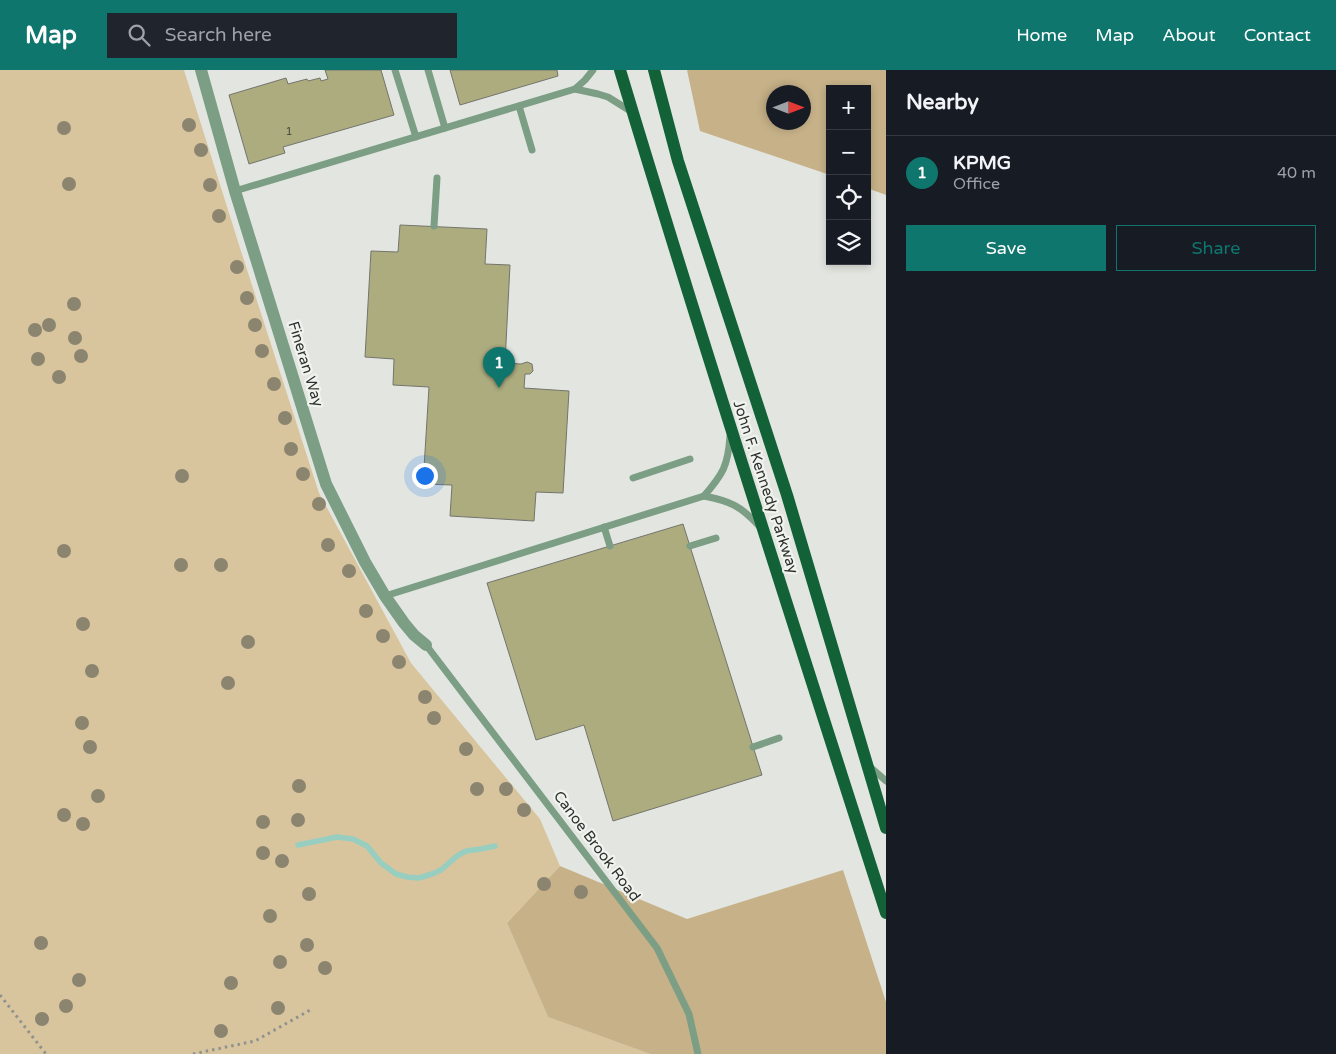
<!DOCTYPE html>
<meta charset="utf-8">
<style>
body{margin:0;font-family:"Varela Round",sans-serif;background:#20242c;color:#f1f3f6}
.controls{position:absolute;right:15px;top:15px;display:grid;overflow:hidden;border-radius:0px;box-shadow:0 2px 8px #0003}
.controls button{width:45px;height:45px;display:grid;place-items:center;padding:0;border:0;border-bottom:1px solid #363941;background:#171b24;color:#f1f3f6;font:25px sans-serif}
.compass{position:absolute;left:766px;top:15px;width:45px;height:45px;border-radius:50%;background:#171b24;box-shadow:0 2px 8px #0003;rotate:90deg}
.you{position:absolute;left:424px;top:405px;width:18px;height:18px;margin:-12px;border:4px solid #fff;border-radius:50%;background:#1a73e8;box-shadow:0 0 0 8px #1a73e833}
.badge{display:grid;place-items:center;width:32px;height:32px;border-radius:50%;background:#0f766e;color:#fff;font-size:16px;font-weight:700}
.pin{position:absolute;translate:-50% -41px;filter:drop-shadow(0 1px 2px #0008)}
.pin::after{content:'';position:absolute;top:26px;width:18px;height:15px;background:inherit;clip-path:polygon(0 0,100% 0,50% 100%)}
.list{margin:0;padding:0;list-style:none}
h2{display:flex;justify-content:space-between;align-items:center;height:65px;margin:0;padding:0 20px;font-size:21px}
h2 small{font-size:16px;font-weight:400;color:#9ea1a6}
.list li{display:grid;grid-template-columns:32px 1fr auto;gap:15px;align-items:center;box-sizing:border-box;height:75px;padding:0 20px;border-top:1px solid #363941}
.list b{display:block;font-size:19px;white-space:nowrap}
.list p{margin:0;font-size:16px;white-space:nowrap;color:#9ea1a6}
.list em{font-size:16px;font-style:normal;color:#9ea1a6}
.actions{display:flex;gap:10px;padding:15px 20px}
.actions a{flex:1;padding:11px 0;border:1px solid #0f766e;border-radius:0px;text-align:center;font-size:18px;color:#0f766e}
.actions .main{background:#0f766e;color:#fff}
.icon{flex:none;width:28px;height:28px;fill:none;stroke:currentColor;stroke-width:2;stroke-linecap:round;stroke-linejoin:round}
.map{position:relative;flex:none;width:886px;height:984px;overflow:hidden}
header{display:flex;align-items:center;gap:30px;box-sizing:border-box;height:70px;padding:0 25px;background:#0f766e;color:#fff}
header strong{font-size:24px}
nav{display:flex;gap:28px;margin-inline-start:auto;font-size:18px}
.search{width:350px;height:45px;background:#20242c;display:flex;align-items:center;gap:12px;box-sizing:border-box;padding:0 18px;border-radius:0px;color:#9ea1a6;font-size:19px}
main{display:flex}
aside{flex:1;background:#171b24}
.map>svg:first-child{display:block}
.green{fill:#d8c59e}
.forest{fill:#c6b188;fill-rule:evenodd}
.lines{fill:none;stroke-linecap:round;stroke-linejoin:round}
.stream{stroke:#97cec0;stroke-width:5.5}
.building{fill:#acac7f;stroke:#74746e}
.path{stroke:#90928e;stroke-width:3;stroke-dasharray:2.5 4;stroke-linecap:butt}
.lane{stroke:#7b9e85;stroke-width:7}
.street{stroke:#7b9e85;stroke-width:12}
.primary{stroke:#136237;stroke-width:12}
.tree{fill:#8b846f}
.labels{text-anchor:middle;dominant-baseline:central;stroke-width:4.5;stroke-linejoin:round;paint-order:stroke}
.number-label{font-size:12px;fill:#4e4f42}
.street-label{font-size:15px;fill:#2f302e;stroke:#f0f4ee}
</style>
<header>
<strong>Map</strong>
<div class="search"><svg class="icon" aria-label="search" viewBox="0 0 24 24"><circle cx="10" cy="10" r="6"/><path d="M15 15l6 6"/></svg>Search here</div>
<nav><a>Home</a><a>Map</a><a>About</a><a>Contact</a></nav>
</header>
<main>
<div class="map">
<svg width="886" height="984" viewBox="0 0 886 984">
<rect width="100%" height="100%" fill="#e3e6e0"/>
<path class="green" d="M0,0H184L240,178L319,423L411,593L540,749L560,796L507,853L548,947L650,984H0Z"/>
<g class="forest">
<path d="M687,0H886V125L867,118V19H830V105L700,61ZM774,22H804V52H774Z"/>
<path d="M560,796L687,849L843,800L886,932V984H650L548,947L507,853Z"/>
</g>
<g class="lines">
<path class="stream" d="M298,775L337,767L353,769L367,776L381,793L396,804L407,807L419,808L432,804L441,800L457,786L466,781L481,779L495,776"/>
</g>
<g class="building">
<path d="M325,0H381L394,45L283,77L285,83L249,94L229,25L286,8L288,14L307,9L308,11L320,8L321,11L328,9Z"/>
<path d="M450,0H557L558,6L460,35Z"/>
<path d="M400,155L487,159L485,194L510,195L505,293L521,294L527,292L532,294L533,301L530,304H525L524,318L569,321L563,423L536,422L534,451L450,446L452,415L423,414L429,317L393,315L394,289L365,287L371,181L398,182Z"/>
<path d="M683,454L762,705L613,751L584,655L536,670L487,513Z"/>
</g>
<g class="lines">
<g class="path">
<path d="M0,925L46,984"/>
<path d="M193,984L255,971L312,939"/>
</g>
<g class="lane">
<path d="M395,0L416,67"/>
<path d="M428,0L445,58"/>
<path d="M575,19L598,24L608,27L632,42"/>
<path d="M519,36L532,80"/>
<path d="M235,121L575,19L585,10L593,0"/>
<path d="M434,156L437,108"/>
<path d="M633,408L690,389"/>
<path d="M704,426C723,404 728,396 730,366"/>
<path d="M604,457L610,476"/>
<path d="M690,476L716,468"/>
<path d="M385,526L704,426C730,431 741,436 759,456"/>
<path d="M426,575L657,878L689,944L698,984"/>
<path d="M753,677L779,668"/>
<path d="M869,696L886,711"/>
</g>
<path class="street" d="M201,0L235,121L326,414L365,492L385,526L404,553L414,565L426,575"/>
<g class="primary">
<path d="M620,0C705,282 796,562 886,843"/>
<path d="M654,0L678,91L787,425L886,758"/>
</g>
</g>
<g class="tree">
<circle cx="189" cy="55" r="7"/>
<circle cx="64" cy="58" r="7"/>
<circle cx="201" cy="80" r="7"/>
<circle cx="69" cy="114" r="7"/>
<circle cx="210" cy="115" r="7"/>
<circle cx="219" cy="146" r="7"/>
<circle cx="237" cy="197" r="7"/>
<circle cx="247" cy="228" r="7"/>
<circle cx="74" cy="234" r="7"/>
<circle cx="49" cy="255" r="7"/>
<circle cx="255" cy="255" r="7"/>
<circle cx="35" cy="260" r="7"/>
<circle cx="75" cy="268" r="7"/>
<circle cx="262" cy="281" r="7"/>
<circle cx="81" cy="286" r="7"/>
<circle cx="38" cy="289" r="7"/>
<circle cx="59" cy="307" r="7"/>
<circle cx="274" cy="314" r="7"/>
<circle cx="285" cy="348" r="7"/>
<circle cx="291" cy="379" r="7"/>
<circle cx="303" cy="404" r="7"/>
<circle cx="182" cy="406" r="7"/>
<circle cx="319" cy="434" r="7"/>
<circle cx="328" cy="475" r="7"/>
<circle cx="64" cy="481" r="7"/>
<circle cx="181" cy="495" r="7"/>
<circle cx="221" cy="495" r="7"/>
<circle cx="349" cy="501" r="7"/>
<circle cx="366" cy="541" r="7"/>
<circle cx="83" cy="554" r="7"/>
<circle cx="383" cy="566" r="7"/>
<circle cx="248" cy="572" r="7"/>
<circle cx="399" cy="592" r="7"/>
<circle cx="92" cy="601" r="7"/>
<circle cx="228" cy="613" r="7"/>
<circle cx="425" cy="627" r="7"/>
<circle cx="434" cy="648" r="7"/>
<circle cx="82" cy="653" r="7"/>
<circle cx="90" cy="677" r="7"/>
<circle cx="466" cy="679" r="7"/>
<circle cx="299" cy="716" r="7"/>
<circle cx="477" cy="719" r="7"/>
<circle cx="506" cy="719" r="7"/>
<circle cx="98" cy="726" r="7"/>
<circle cx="524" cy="740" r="7"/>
<circle cx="64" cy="745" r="7"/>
<circle cx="298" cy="750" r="7"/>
<circle cx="263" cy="752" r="7"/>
<circle cx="83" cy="754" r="7"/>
<circle cx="263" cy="783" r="7"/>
<circle cx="282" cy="791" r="7"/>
<circle cx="544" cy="814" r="7"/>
<circle cx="581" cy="822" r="7"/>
<circle cx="309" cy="824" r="7"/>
<circle cx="270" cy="846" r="7"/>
<circle cx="41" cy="873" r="7"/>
<circle cx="307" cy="875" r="7"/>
<circle cx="280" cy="892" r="7"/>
<circle cx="325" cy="898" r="7"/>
<circle cx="79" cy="910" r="7"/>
<circle cx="231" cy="913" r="7"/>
<circle cx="66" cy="936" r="7"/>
<circle cx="278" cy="938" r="7"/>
<circle cx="42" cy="949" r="7"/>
<circle cx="221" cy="961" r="7"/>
</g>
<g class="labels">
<g class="number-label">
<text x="289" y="61">1</text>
</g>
<g class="street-label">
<text transform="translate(306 294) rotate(73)">Fineran Way</text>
<text transform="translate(766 417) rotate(72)">John F. Kennedy Parkway</text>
<text transform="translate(597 776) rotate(53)">Canoe Brook Road</text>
</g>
</g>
</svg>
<div class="controls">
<button>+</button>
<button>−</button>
<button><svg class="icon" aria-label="locate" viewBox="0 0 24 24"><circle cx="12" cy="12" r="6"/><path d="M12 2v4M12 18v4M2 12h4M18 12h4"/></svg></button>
<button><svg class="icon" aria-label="layers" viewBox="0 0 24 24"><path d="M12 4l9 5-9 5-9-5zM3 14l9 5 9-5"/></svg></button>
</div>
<svg class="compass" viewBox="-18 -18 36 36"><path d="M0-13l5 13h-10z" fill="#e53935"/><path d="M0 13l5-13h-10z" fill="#9ea1a6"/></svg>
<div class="you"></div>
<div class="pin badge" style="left:499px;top:318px">1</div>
</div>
<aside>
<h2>Nearby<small></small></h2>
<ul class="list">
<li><span class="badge">1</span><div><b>KPMG</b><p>Office</p></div><em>40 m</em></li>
</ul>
<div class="actions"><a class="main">Save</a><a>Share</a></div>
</aside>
</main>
